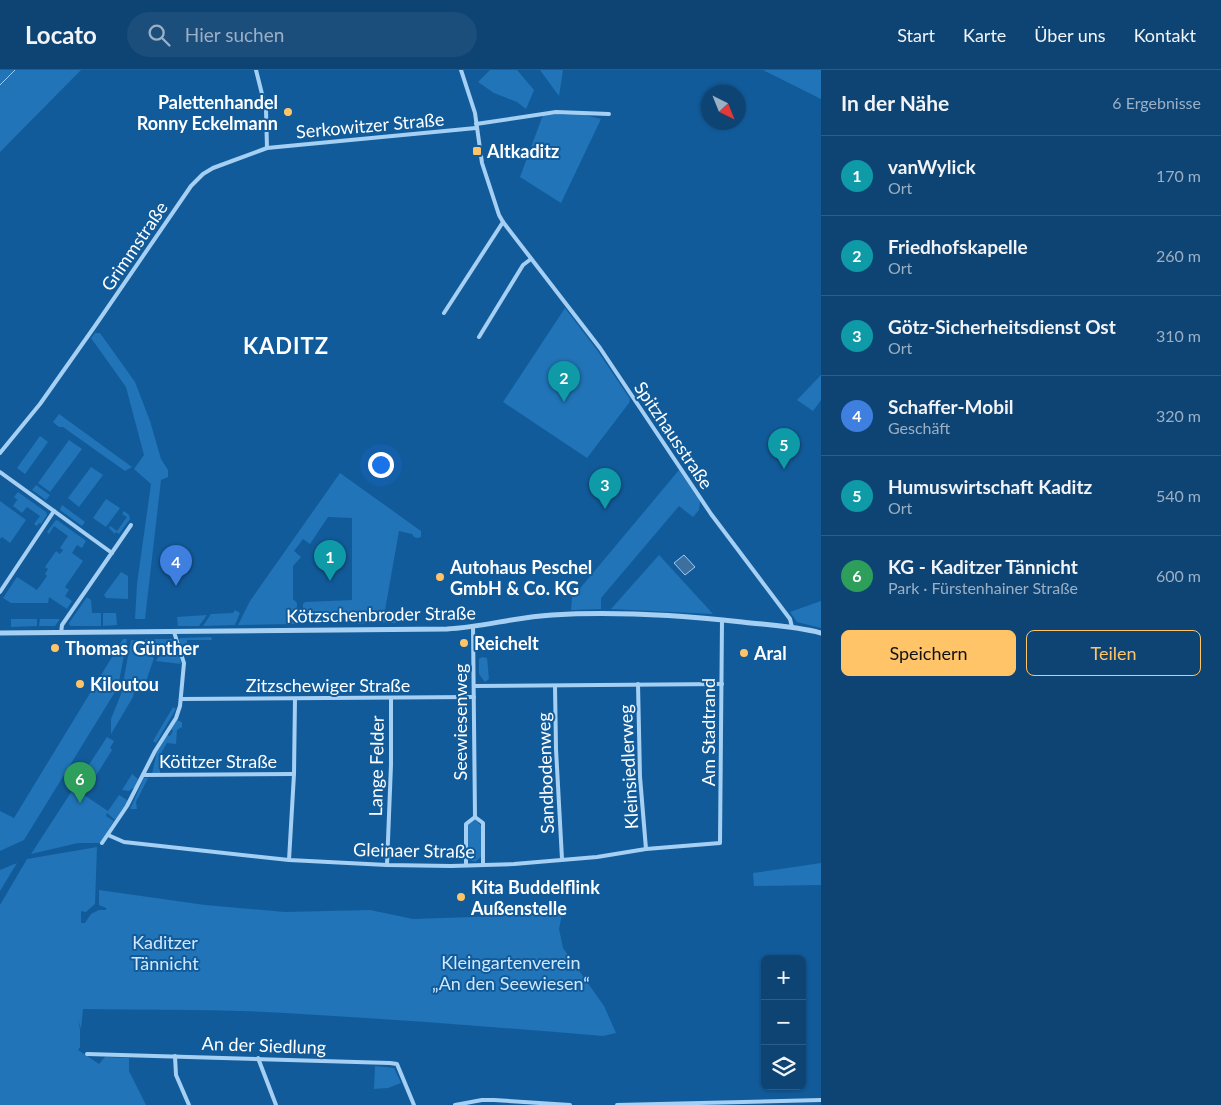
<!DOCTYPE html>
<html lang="de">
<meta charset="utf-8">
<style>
body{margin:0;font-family:Lato,sans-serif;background:#1c4e7c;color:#f1f3f6}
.controls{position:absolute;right:15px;bottom:15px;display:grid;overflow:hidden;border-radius:8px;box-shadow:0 1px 4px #0004}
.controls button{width:45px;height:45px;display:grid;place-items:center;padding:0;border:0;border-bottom:1px solid #2e5c86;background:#0e4474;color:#f1f3f6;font:25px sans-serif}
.compass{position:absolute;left:701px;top:15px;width:45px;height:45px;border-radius:50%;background:#0e4474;box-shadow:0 1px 4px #0004;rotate:137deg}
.you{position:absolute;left:380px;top:394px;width:18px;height:18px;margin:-12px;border:4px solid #fff;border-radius:50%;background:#1a73e8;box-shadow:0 0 0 8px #1a73e833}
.badge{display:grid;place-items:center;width:32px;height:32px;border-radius:50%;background:#ffc468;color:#fff;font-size:16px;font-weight:700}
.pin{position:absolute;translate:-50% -41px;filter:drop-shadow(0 1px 2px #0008)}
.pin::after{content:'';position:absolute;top:26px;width:18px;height:15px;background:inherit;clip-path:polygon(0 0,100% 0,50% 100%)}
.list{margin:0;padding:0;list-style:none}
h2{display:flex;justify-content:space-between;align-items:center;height:65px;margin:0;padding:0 20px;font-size:21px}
h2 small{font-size:16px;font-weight:400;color:#9bb0c5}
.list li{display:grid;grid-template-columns:32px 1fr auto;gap:15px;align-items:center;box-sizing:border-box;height:80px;padding:0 20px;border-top:1px solid #2e5c86}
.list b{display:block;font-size:19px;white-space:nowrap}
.list p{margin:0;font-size:16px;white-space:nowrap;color:#9bb0c5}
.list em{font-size:16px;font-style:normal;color:#9bb0c5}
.actions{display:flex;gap:10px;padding:15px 20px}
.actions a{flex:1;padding:11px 0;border:1px solid #ffc468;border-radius:8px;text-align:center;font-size:18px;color:#ffc468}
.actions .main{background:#ffc468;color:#111}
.icon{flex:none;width:28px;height:28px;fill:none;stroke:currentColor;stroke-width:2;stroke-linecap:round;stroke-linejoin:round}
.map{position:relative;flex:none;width:821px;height:1035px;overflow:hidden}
header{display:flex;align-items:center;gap:30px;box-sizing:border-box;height:70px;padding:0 25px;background:#0e4474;border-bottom:1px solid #2e5c86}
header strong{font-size:24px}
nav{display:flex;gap:28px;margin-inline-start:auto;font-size:18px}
.search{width:350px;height:45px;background:#1c4e7c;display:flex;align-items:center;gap:12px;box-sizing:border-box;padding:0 18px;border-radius:28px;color:#9bb0c5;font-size:19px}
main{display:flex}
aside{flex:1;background:#0e4474}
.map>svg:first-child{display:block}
.green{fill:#2074b7}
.water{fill:#3d709e;stroke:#97cdf7}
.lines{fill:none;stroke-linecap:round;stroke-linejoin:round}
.stream{stroke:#97cdf7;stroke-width:1}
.minor{stroke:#a5d0f4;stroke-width:4}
.tertiary{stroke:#a5d0f4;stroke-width:5}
.poi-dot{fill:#ffc468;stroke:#125b9a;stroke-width:2}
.labels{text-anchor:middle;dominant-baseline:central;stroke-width:4;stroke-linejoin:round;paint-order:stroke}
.poi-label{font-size:18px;font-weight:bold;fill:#fff;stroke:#125b9a;text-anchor:start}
.street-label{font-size:18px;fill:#fff;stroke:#125b9a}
.park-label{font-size:18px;fill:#cde8fe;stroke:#125b9a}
.district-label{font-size:22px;font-weight:bold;letter-spacing:1px;fill:#fff;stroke:#125b9a}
</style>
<header>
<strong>Locato</strong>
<div class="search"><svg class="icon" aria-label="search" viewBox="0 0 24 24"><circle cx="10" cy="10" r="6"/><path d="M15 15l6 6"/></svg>Hier suchen</div>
<nav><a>Start</a><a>Karte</a><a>Über uns</a><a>Kontakt</a></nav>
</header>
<main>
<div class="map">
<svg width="821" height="1035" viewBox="0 0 821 1035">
<rect width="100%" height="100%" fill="#125b9a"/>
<g class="green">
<path d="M0,0H81L0,82Z"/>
<path d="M490,0H517L534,20L526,39L517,32L494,23L478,12Z"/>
<path d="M540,0H563L559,26Z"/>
<path d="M763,0H821V29Z"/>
<path d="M581,44L601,49L561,133L520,107L543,45Z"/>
<path d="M565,238L597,280L630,329L629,333L587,388L503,332Z"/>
<path d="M95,263H100L135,312L150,351L161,389L168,400V407L161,410L145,549H135L137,514L151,414L134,399L144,385L126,317L91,268Z"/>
<path d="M821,305V330L813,341L797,330Z"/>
<path d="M59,344L132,397L125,401L63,357H59L53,352Z"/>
<path d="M40,366L48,372L25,404L17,398Z"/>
<path d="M69,370L82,379L50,422L38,413Z"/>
<path d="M91,397L103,405L79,437L68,428Z"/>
<path d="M679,400L700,431L699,440L693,447L679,436L601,528V539L571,540L572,528Z"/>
<path d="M340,403L421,461V467L417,468L414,467L412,464L399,461L385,540L396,541L397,546L396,553L376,552L358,554V549L355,547L303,546V534L305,532L352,530V448L328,447L310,474L303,469L294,481L301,487L293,496V529L297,533L296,553L294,554L238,555L250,531Z"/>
<path d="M36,415L50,425L46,430L32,420Z"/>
<path d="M18,422L46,442L47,445L41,454L39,453L37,456L34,454L40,446L27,437L22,443L13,436L17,430L19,431L14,427Z"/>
<path d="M106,429L120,438L106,457L93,448Z"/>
<path d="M0,431L26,450L10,473L2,467L0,469Z"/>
<path d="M62,435L85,452L82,456L60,440Z"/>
<path d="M124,441L129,445L130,449L119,464L116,462L115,464L109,458L110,456L117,461L127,447L122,444Z"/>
<path d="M57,450L86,471L82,478L77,475L72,483L83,491L65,517L69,520L65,526L72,531L67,539L49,527L48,533H11L3,528L17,507L37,520L47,506L45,504L48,499L45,497L56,481L60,484L63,480L60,478L68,466L54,456L49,464L47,462L55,451Z"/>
<path d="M659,485L713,544L611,539Z"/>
<path d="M121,502L128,506V529L106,528L104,525Z"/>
<path d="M87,527L91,530L92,543H101V556H70L69,553Z"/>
<path d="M821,531V558L797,552L790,542Z"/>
<path d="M235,540L240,543L235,555L203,556L211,544L233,543Z"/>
<path d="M103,543H116L117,555L103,556Z"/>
<path d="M207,545L199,556H178L177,547Z"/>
<path d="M11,549H37V556L11,557Z"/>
<path d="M40,549H60L55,556H39Z"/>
<path d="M211,567L212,570H187V578L182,577L179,570L180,568Z"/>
<path d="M123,569H127L118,617L24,770L0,781V741L14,748Z"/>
<path d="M146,569H172L173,570L162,578L151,576L149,584L154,588L143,620L135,616L133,627L111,664V649L121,624L131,570L145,571Z"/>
<path d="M175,575L180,588L181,594L156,591L160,584Z"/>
<path d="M482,587L487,588L489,609L485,612L479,604V589Z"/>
<path d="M173,637L176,639L156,673L153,671Z"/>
<path d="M177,650L182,652V657L177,660L176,674L167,673L160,685V704H152L157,681L167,665L170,666L173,661L171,659Z"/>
<path d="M107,667L114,671L110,678L112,680L84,725L108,741L119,725L127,730L126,735L115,750L107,743L106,746L114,751L100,773H78L31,784Z"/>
<path d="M132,704L138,709L135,717L129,721L122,720Z"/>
<path d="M144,708H148L136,732L137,739H130Z"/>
<path d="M475,749L482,757L481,787L475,792L470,790L468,787L467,757L470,751Z"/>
<path d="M97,777L95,834L86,842L81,841V853H85L91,844L99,840H106V838L99,835V820L205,835L285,842L370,840L413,849L562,844L559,859L563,878L604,936L616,963L603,966C497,957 391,949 285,943C218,939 150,940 83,939L81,959L78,949L80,959V977L78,980L99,994L105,987L129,988V1001L146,1035H0V835L27,789Z"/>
<path d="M17,793L0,821V800Z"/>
<path d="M821,793V815L754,816L753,803Z"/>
<path d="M375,996L394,998L401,1013L388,1018L374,1019Z"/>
</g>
<path class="water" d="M684,485L695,497L685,505L674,493Z"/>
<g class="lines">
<path class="stream" d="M0,15L15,0"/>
<g class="minor">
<path d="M256,0L266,40L267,78"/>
<path d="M461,0L475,43L482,93L499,145L503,152L600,278L711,444L790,549L792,557"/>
<path d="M476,54L556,42L609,44"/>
<path d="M444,243L503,152"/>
<path d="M479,267L523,195L531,189"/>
<path d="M0,383L40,334L95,256L191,116L203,104L213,98L267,78L476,58"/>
<path d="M0,402L112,483"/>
<path d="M0,522L54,441"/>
<path d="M473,557L475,747"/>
<path d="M61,563L62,555L131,455"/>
<path d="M638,614L640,707L646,779"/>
<path d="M474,616L722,614"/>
<path d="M555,616L556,679L562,789"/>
<path d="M181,629L474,627"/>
<path d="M143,705L294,704"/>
<path d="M108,765L124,772L289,790L387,795L451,796L514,794L597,787L646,779L720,773L722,550"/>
<path d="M102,773L127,736L155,681L176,648L180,636L184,593L174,562"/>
<path d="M289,790L294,704L295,629"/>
<path d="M387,795L391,695V628"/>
<path d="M466,795V754L475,747L483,753V794"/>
<path d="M87,984L390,993L397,994L414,1035"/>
<path d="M175,986L176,1005L189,1035"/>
<path d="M258,988L276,1035"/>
<path d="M455,1035L482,1030H494L570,1035"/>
<path d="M617,1035L821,1030"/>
</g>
<path class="tertiary" d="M0,563L447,559C482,557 516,547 552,545C616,541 678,545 742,552C768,555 795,556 821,563"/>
</g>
<g class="poi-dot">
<circle cx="288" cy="42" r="5"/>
<rect x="472" y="76" width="10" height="10" rx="2.5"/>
<circle cx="440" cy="507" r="5"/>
<circle cx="464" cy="573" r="5"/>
<circle cx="55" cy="578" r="5"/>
<circle cx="744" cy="583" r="5"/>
<circle cx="80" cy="614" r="5"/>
<circle cx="461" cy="827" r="5"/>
</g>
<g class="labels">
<g class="poi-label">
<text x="278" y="32" text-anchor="end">Palettenhandel<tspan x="278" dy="21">Ronny Eckelmann</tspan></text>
<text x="487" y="81">Altkaditz</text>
<text x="450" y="497">Autohaus Peschel<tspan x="450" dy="21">GmbH &amp; Co. KG</tspan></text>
<text x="474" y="573">Reichelt</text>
<text x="65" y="578">Thomas Günther</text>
<text x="754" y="583">Aral</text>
<text x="90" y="614">Kiloutou</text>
<text x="471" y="817">Kita Buddelflink<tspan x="471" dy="21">Außenstelle</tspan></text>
</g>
<g class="street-label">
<text transform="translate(370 55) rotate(-5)">Serkowitzer Straße</text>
<text transform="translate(134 176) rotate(-56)">Grimmstraße</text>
<text transform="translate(674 365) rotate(56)">Spitzhausstraße</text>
<text transform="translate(381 544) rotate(-1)">Kötzschenbroder Straße</text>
<text x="328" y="615">Zitzschewiger Straße</text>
<text transform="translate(460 652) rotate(-90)">Seewiesenweg</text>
<text transform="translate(708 662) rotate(-90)">Am Stadtrand</text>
<text x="218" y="691">Kötitzer Straße</text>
<text transform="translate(376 696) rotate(-89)">Lange Felder</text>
<text transform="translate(628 697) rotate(-93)">Kleinsiedlerweg</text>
<text transform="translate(545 703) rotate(-92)">Sandbodenweg</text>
<text transform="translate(414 780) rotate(1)">Gleinaer Straße</text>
<text transform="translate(264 975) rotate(2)">An der Siedlung</text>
</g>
<g class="park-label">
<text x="165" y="872">Kaditzer<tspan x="165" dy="21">Tännicht</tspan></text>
<text x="511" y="892">Kleingartenverein<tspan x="511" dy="21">„An den Seewiesen“</tspan></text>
</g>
<g class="district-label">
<text x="286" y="275">KADITZ</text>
</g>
</g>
</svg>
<div class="controls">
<button>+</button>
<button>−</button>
<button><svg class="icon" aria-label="layers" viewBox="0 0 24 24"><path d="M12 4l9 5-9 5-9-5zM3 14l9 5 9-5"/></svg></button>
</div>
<svg class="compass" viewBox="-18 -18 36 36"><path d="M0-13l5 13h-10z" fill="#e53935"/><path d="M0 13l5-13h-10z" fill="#9bb0c5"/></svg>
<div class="you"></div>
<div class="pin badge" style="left:330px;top:511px;background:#0f9aa8">1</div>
<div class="pin badge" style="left:564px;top:332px;background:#0f9aa8">2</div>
<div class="pin badge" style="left:605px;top:439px;background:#0f9aa8">3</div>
<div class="pin badge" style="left:176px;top:516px;background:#3f7fe0">4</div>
<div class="pin badge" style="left:784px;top:399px;background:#0f9aa8">5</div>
<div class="pin badge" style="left:80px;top:733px;background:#2e9e5b">6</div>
</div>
<aside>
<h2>In der Nähe<small>6 Ergebnisse</small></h2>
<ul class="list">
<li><span class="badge" style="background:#0f9aa8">1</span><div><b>vanWylick</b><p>Ort</p></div><em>170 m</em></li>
<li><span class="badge" style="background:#0f9aa8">2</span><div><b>Friedhofskapelle</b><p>Ort</p></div><em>260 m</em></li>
<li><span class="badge" style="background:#0f9aa8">3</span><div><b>Götz-Sicherheitsdienst Ost</b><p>Ort</p></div><em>310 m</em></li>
<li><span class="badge" style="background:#3f7fe0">4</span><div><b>Schaffer-Mobil</b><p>Geschäft</p></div><em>320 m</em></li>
<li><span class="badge" style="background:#0f9aa8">5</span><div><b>Humuswirtschaft Kaditz</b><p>Ort</p></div><em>540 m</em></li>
<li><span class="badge" style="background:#2e9e5b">6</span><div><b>KG - Kaditzer Tännicht</b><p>Park · Fürstenhainer Straße</p></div><em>600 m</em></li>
</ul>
<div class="actions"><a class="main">Speichern</a><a>Teilen</a></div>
</aside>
</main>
